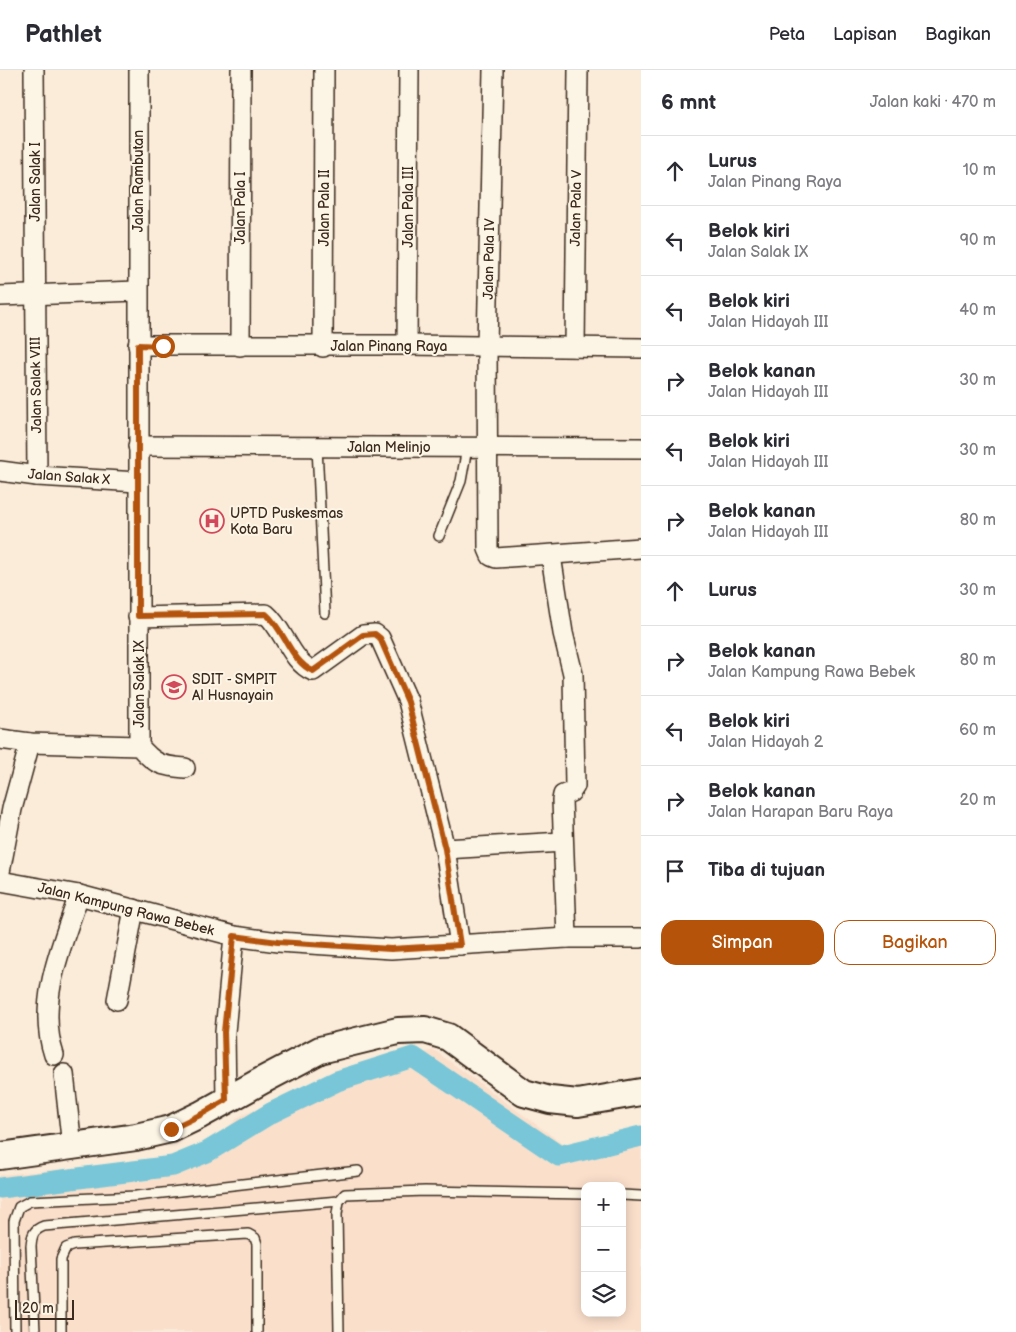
<!DOCTYPE html>
<html lang="id">
<meta charset="utf-8">
<style>
body{margin:0;font-family:"Balsamiq Sans",sans-serif;background:#f7f7f7;color:#2b2b33}
.controls{position:absolute;right:15px;bottom:15px;display:grid;overflow:hidden;border-radius:10px;box-shadow:0 2px 12px #0003}
.controls button{width:45px;height:45px;display:grid;place-items:center;padding:0;border:0;border-bottom:1px solid #e1e1e2;background:#fff;color:#2b2b33;font:25px sans-serif}
.scale{position:absolute;left:15px;bottom:12px;width:59px;box-sizing:border-box;padding-left:5px;border:2px solid #3b2a1e;border-top:0;font-size:14px;line-height:18px;white-space:nowrap;color:#3b2a1e;-webkit-text-stroke:4px #fcf5e5;paint-order:stroke}
.stop{position:absolute;width:15px;height:15px;margin:-11px;border:4px solid #b45309;border-radius:50%;background:#fff}
.stop.end{background:#b45309;border-color:#fff;box-shadow:0 1px 5px #0008}
.list{margin:0;padding:0;list-style:none}
h2{display:flex;justify-content:space-between;align-items:center;height:65px;margin:0;padding:0 20px;font-size:21px}
h2 small{font-size:16px;font-weight:400;color:#7c7c81}
.list li{display:grid;grid-template-columns:32px 1fr auto;gap:15px;align-items:center;box-sizing:border-box;height:70px;padding:0 20px;border-top:1px solid #e1e1e2}
.list b{display:block;font-size:19px;white-space:nowrap}
.list p{margin:0;font-size:16px;white-space:nowrap;color:#7c7c81}
.list em{font-size:16px;font-style:normal;color:#7c7c81}
.actions{display:flex;gap:10px;padding:15px 20px}
.actions a{flex:1;padding:11px 0;border:1px solid #b45309;border-radius:15px;text-align:center;font-size:18px;color:#b45309}
.actions .main{background:#b45309;color:#fff}
.icon{flex:none;width:28px;height:28px;fill:none;stroke:currentColor;stroke-width:2;stroke-linecap:round;stroke-linejoin:round}
.map{position:relative;flex:none;width:641px;height:1262px;overflow:hidden}
header{display:flex;align-items:center;gap:30px;box-sizing:border-box;height:70px;padding:0 25px;background:#fff;border-bottom:1px solid #e1e1e2}
header strong{font-size:24px}
nav{display:flex;gap:28px;margin-inline-start:auto;font-size:18px}
main{display:flex}
aside{flex:1;background:#fff}
.map>svg:first-child{display:block}
.built{fill:#fadfcb;fill-rule:evenodd}
.lines{fill:none;stroke-linecap:round;stroke-linejoin:round}
.canal{stroke:#78c6d7;stroke-width:21}
.lane-casing{stroke:#3b2a1e;stroke-width:12}
.street-casing{stroke:#3b2a1e;stroke-width:22}
.secondary-casing{stroke:#3b2a1e;stroke-width:30}
.lane{stroke:#fcf5e5;stroke-width:9}
.street{stroke:#fcf5e5;stroke-width:19}
.secondary{stroke:#fcf5e5;stroke-width:26}
.route{stroke:#b45309;stroke-width:6}
.labels{text-anchor:middle;dominant-baseline:central;stroke-width:4;stroke-linejoin:round;paint-order:stroke}
.street-label{font-size:14px;fill:#3b2a1e;stroke:#fcf5e5}
.poi-label{font-size:14px;fill:#3b2a1e;stroke:#fcf5e5;text-anchor:start}
</style>
<header>
<strong>Pathlet</strong>
<nav><a>Peta</a><a>Lapisan</a><a>Bagikan</a></nav>
</header>
<main>
<div class="map">
<svg width="641" height="1262" viewBox="0 0 641 1262">
<rect width="100%" height="100%" fill="#fbebd9"/>
<filter id="ink" filterUnits="userSpaceOnUse"><feTurbulence type="fractalNoise" baseFrequency=".02" numOctaves="2"/><feDisplacementMap in="SourceGraphic" scale="10" xChannelSelector="R" yChannelSelector="G"/><feConvolveMatrix kernelMatrix="1 2 1 2 8 2 1 2 1" color-interpolation-filters="sRGB"/></filter>
<g filter="url(#ink)">
<path class="built" d="M434,980L563,1074H641V1262H0V1105L196,1086L240,1046L351,1002ZM585,1116H622V1243H585Z"/>
<g class="lines">
<path class="canal" d="M0,1118L173,1096L207,1082L271,1043L337,1011L413,987L559,1086L641,1066"/>
<g class="lane-casing">
<g id="lane">
<path d="M317,377L325,543"/>
<path d="M439,466L461,411L467,378"/>
<path d="M622,1125L641,1126"/>
<path d="M15,1262L14,1151L19,1137L30,1131L136,1126L358,1101"/>
<path d="M35,1262L31,1176C32,1165 33,1160 44,1156L339,1131"/>
<path d="M61,1262V1189L66,1178L74,1175L248,1164L255,1168L257,1174V1262"/>
<path d="M339,1262L337,1144L339,1131L345,1124L425,1121L585,1124"/>
</g>
</g>
<g class="street-casing">
<g id="street">
<path d="M34,0L37,406"/>
<path d="M139,0V676"/>
<path d="M493,0L487,276L488,479L491,486L496,488L641,478"/>
<path d="M0,226L137,221"/>
<path d="M138,275H407L641,278"/>
<path d="M407,275L409,0"/>
<path d="M240,276L241,0"/>
<path d="M323,277L324,0"/>
<path d="M575,277L578,0"/>
<path d="M138,376L641,378"/>
<path d="M0,401L37,406L138,412"/>
<path d="M551,486L563,563L573,604L575,716L571,722L563,725L562,730L567,868"/>
<path d="M138,547L266,544C284,559 291,592 313,601L363,565L375,564L380,568L408,631L445,779L563,772"/>
<path d="M0,669L30,673L139,676C155,695 162,696 185,698"/>
<path d="M445,779L460,875"/>
<path d="M0,802L12,739L30,673"/>
<path d="M0,811L79,825L234,866L278,872L391,879L567,868H641"/>
<path d="M117,930L134,839"/>
<path d="M54,985C36,932 62,875 79,825"/>
<path d="M64,1004L72,1077"/>
<path d="M226,1030L225,962L234,866"/>
</g>
</g>
<g class="secondary-casing">
<path id="secondary" d="M0,1086L136,1067L171,1059L200,1045L263,1010L320,980L398,961L425,960L448,967L524,1023L550,1030L578,1033L641,1022"/>
</g>
<use href="#lane" class="lane"/>
<use href="#street" class="street"/>
<use href="#secondary" class="secondary"/>
</g>
</g>
<g class="lines" filter="url(#ink)">
<path class="route" d="M163,276L138,275V546L266,544C284,559 291,592 313,601L363,565L375,564L380,568L408,632L445,779L460,875L391,879L278,872L234,866L224,962L226,1030L200,1045L171,1059"/>
</g>
<defs>
<g id="hospital-ring" transform="scale(1.25)"><circle r="9.5" fill="#fcf5e5" stroke="#d1495b" stroke-width="1.5"/><path d="M-5-5h3v3.5h4V-5h3V5h-3V1.5h-4V5h-3Z" fill="#d1495b"/></g>
<g id="school-ring" transform="scale(1.25)"><circle r="9.5" fill="#fcf5e5" stroke="#d1495b" stroke-width="1.5"/><path d="M0-5L7-2L0 1L-7-2ZM-4 1L0 2.5L4 1V4Q0 6-4 4Z" fill="#d1495b"/></g>
</defs>
<g fill-rule="evenodd">
<use href="#hospital-ring" x="212" y="451"/>
<use href="#school-ring" x="174" y="617"/>
</g>
<g class="labels">
<g class="street-label">
<text transform="translate(138 111) rotate(-90)">Jalan Rambutan</text>
<text transform="translate(35 112) rotate(-90)">Jalan Salak I</text>
<text transform="translate(408 137) rotate(-90)">Jalan Pala III</text>
<text transform="translate(240 138) rotate(-90)">Jalan Pala I</text>
<text transform="translate(324 138) rotate(-90)">Jalan Pala II</text>
<text transform="translate(576 138) rotate(-89)">Jalan Pala V</text>
<text transform="translate(489 189) rotate(-89)">Jalan Pala IV</text>
<text x="389" y="276">Jalan Pinang Raya</text>
<text transform="translate(36 315) rotate(-91)">Jalan Salak VIII</text>
<text x="389" y="377">Jalan Melinjo</text>
<text transform="translate(69 407) rotate(4)">Jalan Salak X</text>
<text transform="translate(139 614) rotate(-90)">Jalan Salak IX</text>
<text transform="translate(126 839) rotate(14)">Jalan Kampung Rawa Bebek</text>
</g>
<g class="poi-label">
<text x="230" y="443">UPTD Puskesmas<tspan x="230" dy="16">Kota Baru</tspan></text>
<text x="192" y="609">SDIT - SMPIT<tspan x="192" dy="16">Al Husnayain</tspan></text>
</g>
</g>
</svg>
<div class="controls">
<button>+</button>
<button>−</button>
<button><svg class="icon" aria-label="layers" viewBox="0 0 24 24"><path d="M12 4l9 5-9 5-9-5zM3 14l9 5 9-5"/></svg></button>
</div>
<div class="scale">20 m</div>
<div class="stop" style="left:163px;top:276px"></div>
<div class="stop end" style="left:171px;top:1059px"></div>
</div>
<aside>
<h2>6 mnt<small>Jalan kaki · 470 m</small></h2>
<ul class="list">
<li><svg class="icon" aria-label="ahead" viewBox="0 0 24 24"><path d="M12 20V5M6 11l6-6 6 6"/></svg><div><b>Lurus</b><p>Jalan Pinang Raya</p></div><em>10 m</em></li>
<li><svg class="icon" aria-label="left" viewBox="0 0 24 24"><path d="M17 20v-9H6M10 6l-5 5 5 5"/></svg><div><b>Belok kiri</b><p>Jalan Salak IX</p></div><em>90 m</em></li>
<li><svg class="icon" aria-label="left" viewBox="0 0 24 24"><path d="M17 20v-9H6M10 6l-5 5 5 5"/></svg><div><b>Belok kiri</b><p>Jalan Hidayah III</p></div><em>40 m</em></li>
<li><svg class="icon" aria-label="right" viewBox="0 0 24 24"><path d="M7 20v-9h11M14 6l5 5-5 5"/></svg><div><b>Belok kanan</b><p>Jalan Hidayah III</p></div><em>30 m</em></li>
<li><svg class="icon" aria-label="left" viewBox="0 0 24 24"><path d="M17 20v-9H6M10 6l-5 5 5 5"/></svg><div><b>Belok kiri</b><p>Jalan Hidayah III</p></div><em>30 m</em></li>
<li><svg class="icon" aria-label="right" viewBox="0 0 24 24"><path d="M7 20v-9h11M14 6l5 5-5 5"/></svg><div><b>Belok kanan</b><p>Jalan Hidayah III</p></div><em>80 m</em></li>
<li><svg class="icon" aria-label="ahead" viewBox="0 0 24 24"><path d="M12 20V5M6 11l6-6 6 6"/></svg><div><b>Lurus</b></div><em>30 m</em></li>
<li><svg class="icon" aria-label="right" viewBox="0 0 24 24"><path d="M7 20v-9h11M14 6l5 5-5 5"/></svg><div><b>Belok kanan</b><p>Jalan Kampung Rawa Bebek</p></div><em>80 m</em></li>
<li><svg class="icon" aria-label="left" viewBox="0 0 24 24"><path d="M17 20v-9H6M10 6l-5 5 5 5"/></svg><div><b>Belok kiri</b><p>Jalan Hidayah 2</p></div><em>60 m</em></li>
<li><svg class="icon" aria-label="right" viewBox="0 0 24 24"><path d="M7 20v-9h11M14 6l5 5-5 5"/></svg><div><b>Belok kanan</b><p>Jalan Harapan Baru Raya</p></div><em>20 m</em></li>
<li><svg class="icon" aria-label="arrive" viewBox="0 0 24 24"><path d="M6 21V4h12l-3 4 3 4H6"/></svg><div><b>Tiba di tujuan</b></div></li>
</ul>
<div class="actions"><a class="main">Simpan</a><a>Bagikan</a></div>
</aside>
</main>
